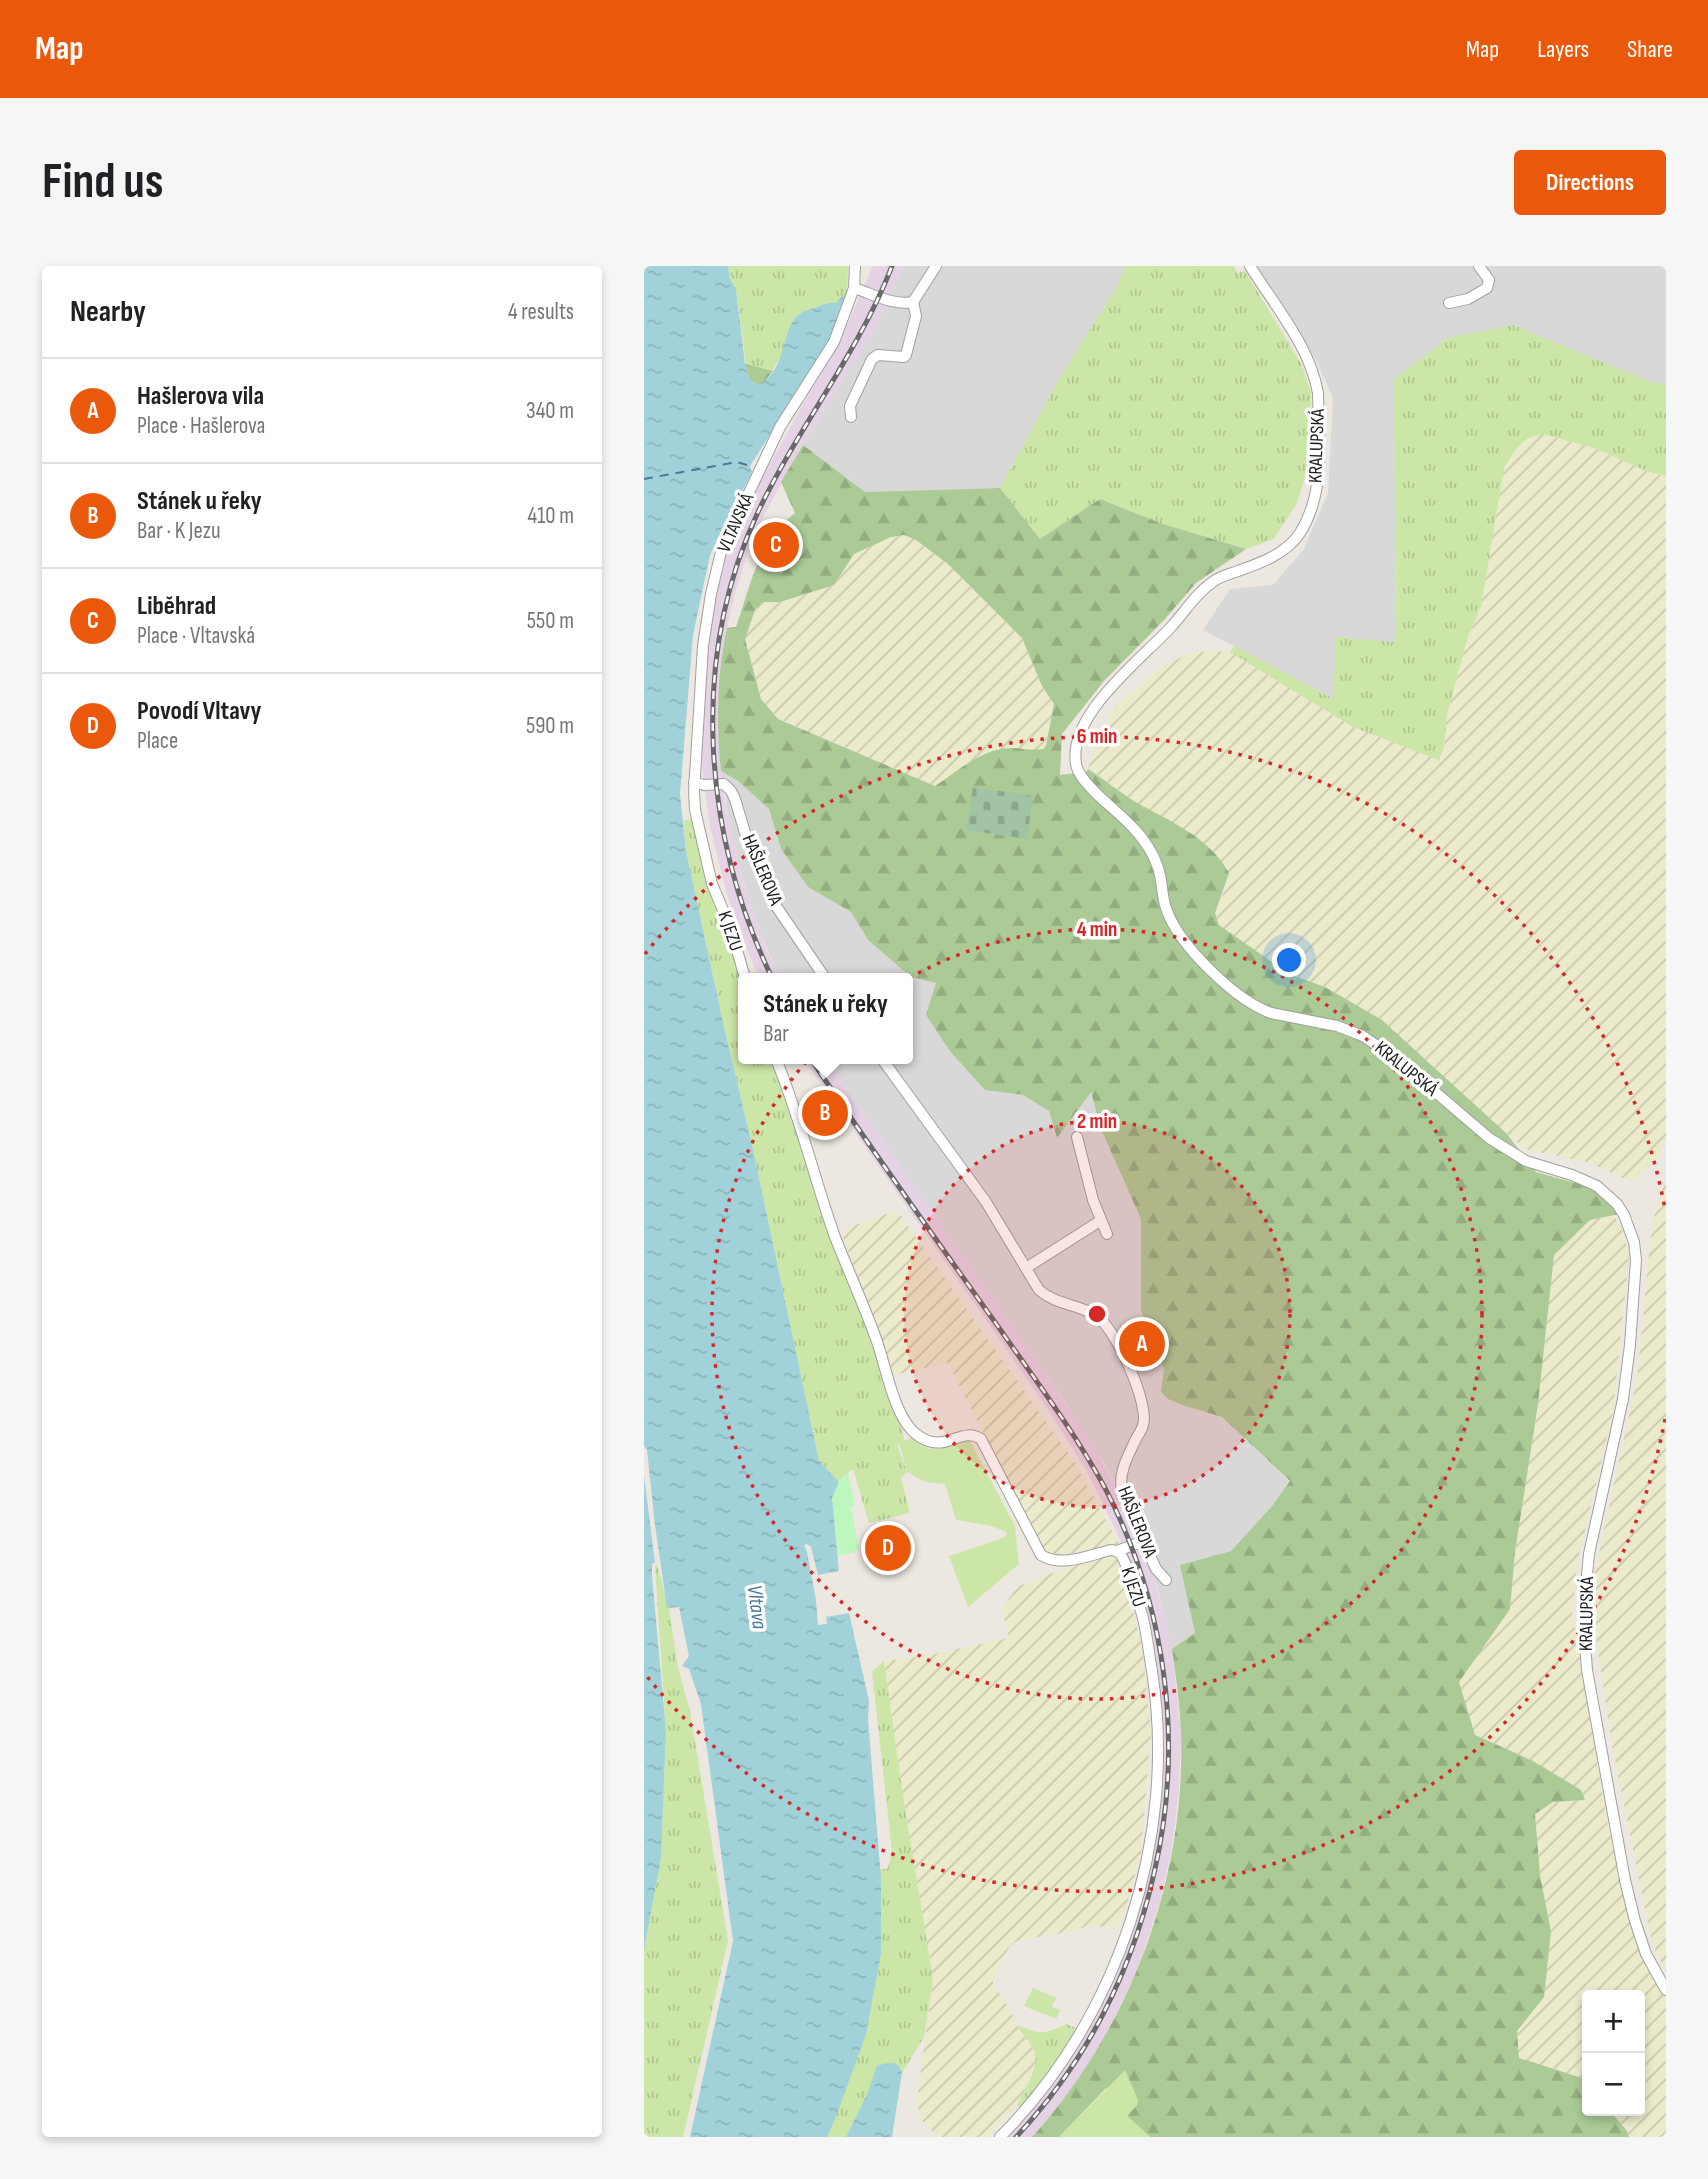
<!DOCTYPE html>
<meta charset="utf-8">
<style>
body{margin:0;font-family:"Sofia Sans Condensed",sans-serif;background:#f6f6f6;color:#202124}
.controls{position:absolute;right:21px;bottom:21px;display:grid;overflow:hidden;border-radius:7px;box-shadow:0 4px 10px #0003}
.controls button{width:63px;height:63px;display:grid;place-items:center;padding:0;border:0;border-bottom:2px solid #e0e0e0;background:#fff;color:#202124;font:35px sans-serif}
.you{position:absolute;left:646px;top:695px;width:24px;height:24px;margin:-18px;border:5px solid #fff;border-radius:50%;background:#1a73e8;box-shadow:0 0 0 10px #1a73e833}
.badge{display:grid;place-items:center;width:46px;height:46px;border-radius:50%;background:#ea580c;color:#fff;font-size:23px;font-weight:700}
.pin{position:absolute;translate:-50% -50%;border:4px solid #fff;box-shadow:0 2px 7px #0006}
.popup{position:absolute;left:94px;top:707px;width:175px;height:91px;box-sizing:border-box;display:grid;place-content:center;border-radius:7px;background:#fff;filter:drop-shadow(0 2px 5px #0005);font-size:23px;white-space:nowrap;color:#757577}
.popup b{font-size:26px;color:#202124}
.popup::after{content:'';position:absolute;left:50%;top:100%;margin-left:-14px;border:14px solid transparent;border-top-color:#fff}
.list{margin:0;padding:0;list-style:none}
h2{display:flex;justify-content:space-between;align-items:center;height:91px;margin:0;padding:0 28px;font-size:30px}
h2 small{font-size:23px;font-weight:400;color:#757577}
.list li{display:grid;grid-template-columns:46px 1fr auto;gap:21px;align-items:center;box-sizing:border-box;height:105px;padding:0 28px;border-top:2px solid #e0e0e0}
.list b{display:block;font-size:26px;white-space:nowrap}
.list p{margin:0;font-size:23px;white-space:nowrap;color:#757577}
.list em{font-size:23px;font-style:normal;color:#757577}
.map{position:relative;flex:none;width:1022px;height:1871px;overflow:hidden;border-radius:7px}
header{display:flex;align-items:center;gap:42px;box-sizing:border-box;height:98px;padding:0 35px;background:#ea580c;color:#fff}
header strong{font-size:33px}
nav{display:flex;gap:38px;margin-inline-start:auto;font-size:24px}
.intro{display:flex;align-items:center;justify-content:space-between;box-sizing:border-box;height:168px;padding:0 42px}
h1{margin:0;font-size:49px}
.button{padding:18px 32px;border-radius:7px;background:#ea580c;color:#fff;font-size:24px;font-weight:700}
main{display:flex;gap:42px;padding:0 42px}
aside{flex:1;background:#fff;border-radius:7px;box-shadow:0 4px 10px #0003}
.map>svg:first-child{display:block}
.residential{fill:#d9d8d8}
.railway{fill:#e5d2e4}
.farmland{fill:url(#farmland-furrows)}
.grass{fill:url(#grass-tufts)}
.forest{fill:url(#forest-firs);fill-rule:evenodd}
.cemetery{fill:url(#cemetery-stones)}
.park{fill:#bef7bd}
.garden{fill:#cce6a7}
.water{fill:url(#water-ripples)}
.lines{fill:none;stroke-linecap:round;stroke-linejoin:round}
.ferry{stroke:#467797;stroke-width:2;stroke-dasharray:9 7;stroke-linecap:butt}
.minor-casing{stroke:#9f9f9f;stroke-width:12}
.minor{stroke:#fff;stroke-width:10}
.rail-casing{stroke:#696969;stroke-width:5}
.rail{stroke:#fff;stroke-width:2.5;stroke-dasharray:8;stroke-linecap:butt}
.ring{fill:none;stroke:#d62828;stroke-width:3.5;stroke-dasharray:3.5 7}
.labels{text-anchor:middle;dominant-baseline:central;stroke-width:7;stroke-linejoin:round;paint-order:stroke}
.street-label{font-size:19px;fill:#1b1b1b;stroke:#fff}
.water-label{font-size:21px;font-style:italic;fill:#467797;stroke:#fff}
.centre{fill:#d62828;stroke:#fff;stroke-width:3.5}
.ring-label{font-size:21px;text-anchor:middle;font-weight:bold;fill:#d62828;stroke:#fff;stroke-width:7;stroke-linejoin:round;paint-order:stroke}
</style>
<header>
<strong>Map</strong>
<nav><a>Map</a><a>Layers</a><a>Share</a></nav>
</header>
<div class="intro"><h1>Find us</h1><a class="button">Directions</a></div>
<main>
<aside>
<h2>Nearby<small>4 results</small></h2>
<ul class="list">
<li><span class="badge">A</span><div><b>Hašlerova vila</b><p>Place · Hašlerova</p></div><em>340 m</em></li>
<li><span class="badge">B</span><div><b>Stánek u řeky</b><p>Bar · K Jezu</p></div><em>410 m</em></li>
<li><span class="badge">C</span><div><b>Liběhrad</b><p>Place · Vltavská</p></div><em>550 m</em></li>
<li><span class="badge">D</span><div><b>Povodí Vltavy</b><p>Place</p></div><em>590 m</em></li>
</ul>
</aside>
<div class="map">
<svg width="1022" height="1871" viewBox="0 0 1022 1871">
<defs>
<pattern id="farmland-furrows" width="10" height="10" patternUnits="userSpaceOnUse" patternTransform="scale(1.75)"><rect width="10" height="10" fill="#ebeacb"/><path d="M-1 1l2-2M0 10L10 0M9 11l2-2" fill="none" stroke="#c9c8ae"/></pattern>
<pattern id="grass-tufts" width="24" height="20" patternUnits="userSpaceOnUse" patternTransform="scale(1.75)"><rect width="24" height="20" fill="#cce6a7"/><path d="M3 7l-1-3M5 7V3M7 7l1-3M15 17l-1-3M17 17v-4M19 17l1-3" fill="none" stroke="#afc58f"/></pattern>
<pattern id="forest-firs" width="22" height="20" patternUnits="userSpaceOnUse" patternTransform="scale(1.75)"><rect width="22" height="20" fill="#abca96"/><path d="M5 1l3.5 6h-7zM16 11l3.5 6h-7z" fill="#93ad81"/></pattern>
<pattern id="cemetery-stones" width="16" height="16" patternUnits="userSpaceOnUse" patternTransform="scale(1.75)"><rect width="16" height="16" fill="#a2c4a4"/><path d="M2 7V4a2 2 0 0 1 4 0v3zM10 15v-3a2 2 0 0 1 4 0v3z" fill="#8ba88d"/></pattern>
<pattern id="water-ripples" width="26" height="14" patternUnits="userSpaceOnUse" patternTransform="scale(1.75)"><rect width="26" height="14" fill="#a1d2d9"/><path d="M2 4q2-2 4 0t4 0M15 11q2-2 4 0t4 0" fill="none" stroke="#8ab4ba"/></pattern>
</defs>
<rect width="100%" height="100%" fill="#ece7e0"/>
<g class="residential">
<path d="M259,0H481L474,18L414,115L356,222L221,226L159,179L231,64Z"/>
<path d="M612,0H1022V119L1007,116L750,113L752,376L690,433L559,364L586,323L629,319L660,283L684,227L689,132L673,96Z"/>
<path d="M77,505L94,515L125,543L137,583L164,621L207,646L224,674L292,717L341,823L379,829L405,845L412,871L446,825L456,861L497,953V1044L520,1103L541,1140L578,1151L646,1216L628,1240L587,1285L537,1299L551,1367L528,1383L514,1324L483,1241L461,1198L418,1131L182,793H263V712H136L113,659L95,600L85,556Z"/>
</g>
<g class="railway">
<path d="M229,0H259L231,64L159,179L120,249L105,284L91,326L81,371L74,449L76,492L81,537L100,619L120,678L136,712H115L96,666L82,625L66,560L57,494L58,407L73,321L87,277L121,207L203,59Z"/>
<path d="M160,793H182L384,1082L449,1178L483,1241L501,1284L520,1347L528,1383L537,1468L535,1525L527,1586L516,1635L491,1710L459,1774L433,1816L388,1871H363L390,1841L430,1786L443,1765L484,1676L518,1469L484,1290L444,1207L403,1142Z"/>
</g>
<g class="farmland">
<path d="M899,168L950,182L1002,205L1022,210V873L1011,896L990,914L981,913L946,897L882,883L681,721L645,708L575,659L571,647L585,613L488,534L444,503L451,480L470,441L515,403L541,389L564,385L586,386L709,461L800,481L803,449L823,373L837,340L860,202L872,183L884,172Z"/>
<path d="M260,269L272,274L304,298L378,372L398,420L410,438L402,480L399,483L390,485L366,482L347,485L325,496L292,521L134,452L117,433L101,373L111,344L120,336H136L190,319L210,288L246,271Z"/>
<path d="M1022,912V1703L1013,1689L1006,1668L968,1479L948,1346L950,1310L993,1113L1008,958Z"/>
<path d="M249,946L257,950L431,1197L475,1278L413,1290L400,1286L304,1097L249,1109L199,971L206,961Z"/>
<path d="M970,950L979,965L985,990L969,1146L934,1293L928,1345L964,1561L991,1670L1022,1733V1871H985L983,1865L966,1845H996V1729H943V1818L938,1812L875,1793L873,1765L900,1731L907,1667L896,1609L891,1548L909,1536L940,1534L889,1495L831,1469L815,1416L866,1343L871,1286L894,1138L910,989L946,953Z"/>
<path d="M466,1289L473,1292L479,1301L498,1382L507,1466L497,1587L479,1652L471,1663L447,1659L425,1666L375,1674L367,1679L360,1689L349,1713V1719L364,1740L375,1763L391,1785V1796L385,1817L373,1839L343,1871H294L275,1851L273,1834L289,1713L260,1537L240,1395L286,1389L365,1372L358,1343L373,1321L413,1305Z"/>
</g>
<g class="grass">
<path d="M84,0H204L203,32L146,62L140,87L123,112L103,106L92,23L86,13Z"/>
<path d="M481,0H590L593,7L601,5L658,99L667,127L665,198L653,237L630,273L602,283L516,257L456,233L396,273L356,222L414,115L474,18Z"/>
<path d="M869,59L1007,116L1022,119V210L1002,205L950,182L899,168L884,172L872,183L860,202L837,340L823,373L803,449L800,481L795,494L709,461L586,386L590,380L690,433L691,371L752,376L750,113L804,72Z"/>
<path d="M52,551L99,712V793H132L253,1136L260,1175L253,1179L263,1206L257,1212L266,1247L225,1257L209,1203L199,1210L195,1216L175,1196L108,879L80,761L42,585L40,555Z"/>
<path d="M11,1299H13L25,1342L34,1402L46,1445L84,1675L39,1871H0V1684L17,1592L22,1465Z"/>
<path d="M240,1395L260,1537L289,1713L280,1771L258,1807L256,1801H232L224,1826L202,1871H183L192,1851L237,1688L236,1604L244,1602L248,1585L228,1406Z"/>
<path d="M422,1758L432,1762C431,1785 392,1823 377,1842L373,1839C380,1825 394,1804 391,1787C389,1778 377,1768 373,1759C394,1768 401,1769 422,1758Z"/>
</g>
<g class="forest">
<path d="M101,98L129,105L118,118L114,119L106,114Z"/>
<path d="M159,179L221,226L356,222L396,273L456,233L516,257L602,283L552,317L520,354L460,415L418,468L416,509L442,506L444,503C459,513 474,525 490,535C524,555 565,570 585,607L571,647L575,659L645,708L681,721L738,754L863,868L892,906L956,924L975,948L946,954L910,989L894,1138L871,1286L866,1343L815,1416L831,1469L889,1495L937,1524L941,1534L909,1536L891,1548L896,1609L907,1666L900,1731L873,1765L875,1792L938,1812L943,1818V1845H966L983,1865L985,1871H506L483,1850L493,1839L462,1822L415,1871H388C486,1763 542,1613 537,1468C536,1439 532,1411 528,1383L551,1367L536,1299L587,1285L628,1240L646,1215L578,1151L541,1140L524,1133L517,1126L520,1103L497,1044V953L456,861L447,826L413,872L405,845L379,829L341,824L305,784L282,749L292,717L267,711L224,674L207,646L164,621L137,583L125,543L94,515L77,505C72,458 73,408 83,362L92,361C107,319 114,275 151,247L137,216ZM260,269L272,274L304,298L378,372L398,420L410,438L402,480L399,483C388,485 377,482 366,482C337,483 314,505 291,520L134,453L117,433L101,373L111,344L120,336H136L190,319L210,288L247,271Z"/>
</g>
<path class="cemetery" d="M329,521L389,530L383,573L322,564Z"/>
<path class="park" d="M204,1206L211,1238L207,1242L215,1282L208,1287L194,1290L188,1232L195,1216Z"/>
<g class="garden">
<path d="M267,1172L286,1183L325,1173L371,1260L375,1298L324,1341L305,1290L362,1271L363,1266L347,1260L312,1254L301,1218L281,1216L263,1206L255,1177Z"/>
<path d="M389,1722L413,1732L408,1739L409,1742L416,1744L412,1753L380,1740Z"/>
<path d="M481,1804L494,1834L493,1839L483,1850L506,1871H415Z"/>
</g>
<g class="water">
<path d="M0,0H84L86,13L92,23L101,98L106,114L114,119C142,105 137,70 151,52C156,46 163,44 171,42C178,39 184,36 192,37L198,30L203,32L183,79L106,200L108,206L66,289L49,369L36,528L42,585L80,761L108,879L175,1195L195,1216L188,1232L195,1305L174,1309L167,1281L163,1278L160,1279L163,1286L172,1334L174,1359L183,1358L182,1351L205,1347L225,1435L224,1453L237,1613V1688L222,1768L192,1851L183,1871H46L89,1675L57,1438L45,1403L38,1400L45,1390L35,1341L23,1342L11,1259L3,1184L0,1180Z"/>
<path d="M0,1209L11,1297L8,1298V1310L22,1465L17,1592L0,1684Z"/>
<path d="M251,1797L256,1801L258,1807L248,1871H202L224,1826L232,1801L238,1798Z"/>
</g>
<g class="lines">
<path class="ferry" d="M0,213L93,196L106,200"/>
<g class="minor-casing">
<g id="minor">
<path d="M606,0C630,39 666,80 674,127C675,172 682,226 656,267C642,288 617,297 594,305C586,308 577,310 570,315C552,327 541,346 527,361C498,393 419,452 433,502C437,513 448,523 456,531C478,551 503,570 513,599C519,613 517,631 523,645C536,680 591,734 627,747L693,760L719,770L755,795L845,872L882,895L928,909L953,920L973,938L980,949L990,976L992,994L986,1079L979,1133L945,1288L939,1350L943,1404L981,1614L991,1655L1002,1688L1022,1724"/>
<path d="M210,22C229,28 249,40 269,36L292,0"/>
<path d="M805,37L824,33L843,22L845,14L835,0"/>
<path d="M207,151L206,140L228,93L234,89L260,91L262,89L272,50L269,36"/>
<path d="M50,516L60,519L80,518L87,525L91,533L102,570L132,640L181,712"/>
<path d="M101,712L87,663L68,618L51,544L50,526L59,380L67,328L77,286L136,161L190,76L210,22L211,0"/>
<path d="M132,793C156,851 170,912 191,971C204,1004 219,1037 231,1070C242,1098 249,1150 272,1168C301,1191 316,1159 337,1173L397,1289C417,1302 446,1289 467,1284C471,1285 473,1284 476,1288C483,1295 492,1331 496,1342C503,1362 504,1384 508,1405C534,1571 475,1752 356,1871"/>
<path d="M238,793L342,936L395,1024C411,1038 431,1038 450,1048C470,1058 506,1138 499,1159C498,1164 494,1169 492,1173C484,1190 474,1207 478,1225L512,1303L522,1314"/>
<path d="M433,871L449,934L463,968"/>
<path d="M382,1002L456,955"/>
<path d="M473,1285L500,1275"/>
</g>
</g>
<use href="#minor" class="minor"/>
<g class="rail-casing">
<g id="rail">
<path d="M128,712C59,568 45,393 114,246C154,161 214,88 248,0"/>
<path d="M167,793C227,883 290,971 353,1059C390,1112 430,1165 461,1222C522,1339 540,1475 511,1603C489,1704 443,1795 372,1871"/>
</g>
</g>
<use href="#rail" class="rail"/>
</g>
<circle cx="453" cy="1048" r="193" fill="#d62828" fill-opacity=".12"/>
<g class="ring">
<circle cx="453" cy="1048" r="193"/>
<circle cx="453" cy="1048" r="385"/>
<path d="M1021 1153A578 578 0 0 1 1 1408M1 688A578 578 0 0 1 1021 943"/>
</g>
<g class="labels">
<g class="street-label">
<text transform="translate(673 180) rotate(-88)">KRALUPSKÁ</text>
<text transform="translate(92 257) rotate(-66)">VLTAVSKÁ</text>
<text transform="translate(118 604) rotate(67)">HAŠLEROVA</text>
<text transform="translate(86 665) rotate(71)">K JEZU</text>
<text transform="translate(762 803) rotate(39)">KRALUPSKÁ</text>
<text transform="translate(493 1256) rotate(68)">HAŠLEROVA</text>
<text transform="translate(489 1321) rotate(71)">K JEZU</text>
<text transform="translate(943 1348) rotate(-89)">KRALUPSKÁ</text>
</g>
<g class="water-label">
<text transform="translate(113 1341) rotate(83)">Vltava</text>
</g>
</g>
<circle cx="453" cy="1048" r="10" class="centre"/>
<g class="ring-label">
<text x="453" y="477">6 min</text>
<text x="453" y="670">4 min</text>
<text x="453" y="862">2 min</text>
</g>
</svg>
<div class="controls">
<button>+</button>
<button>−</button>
</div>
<div class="you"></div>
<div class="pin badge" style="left:498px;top:1078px">A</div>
<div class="pin badge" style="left:181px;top:847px">B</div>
<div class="popup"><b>Stánek u řeky</b>Bar</div>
<div class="pin badge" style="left:132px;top:279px">C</div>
<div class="pin badge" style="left:244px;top:1282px">D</div>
</div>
</main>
